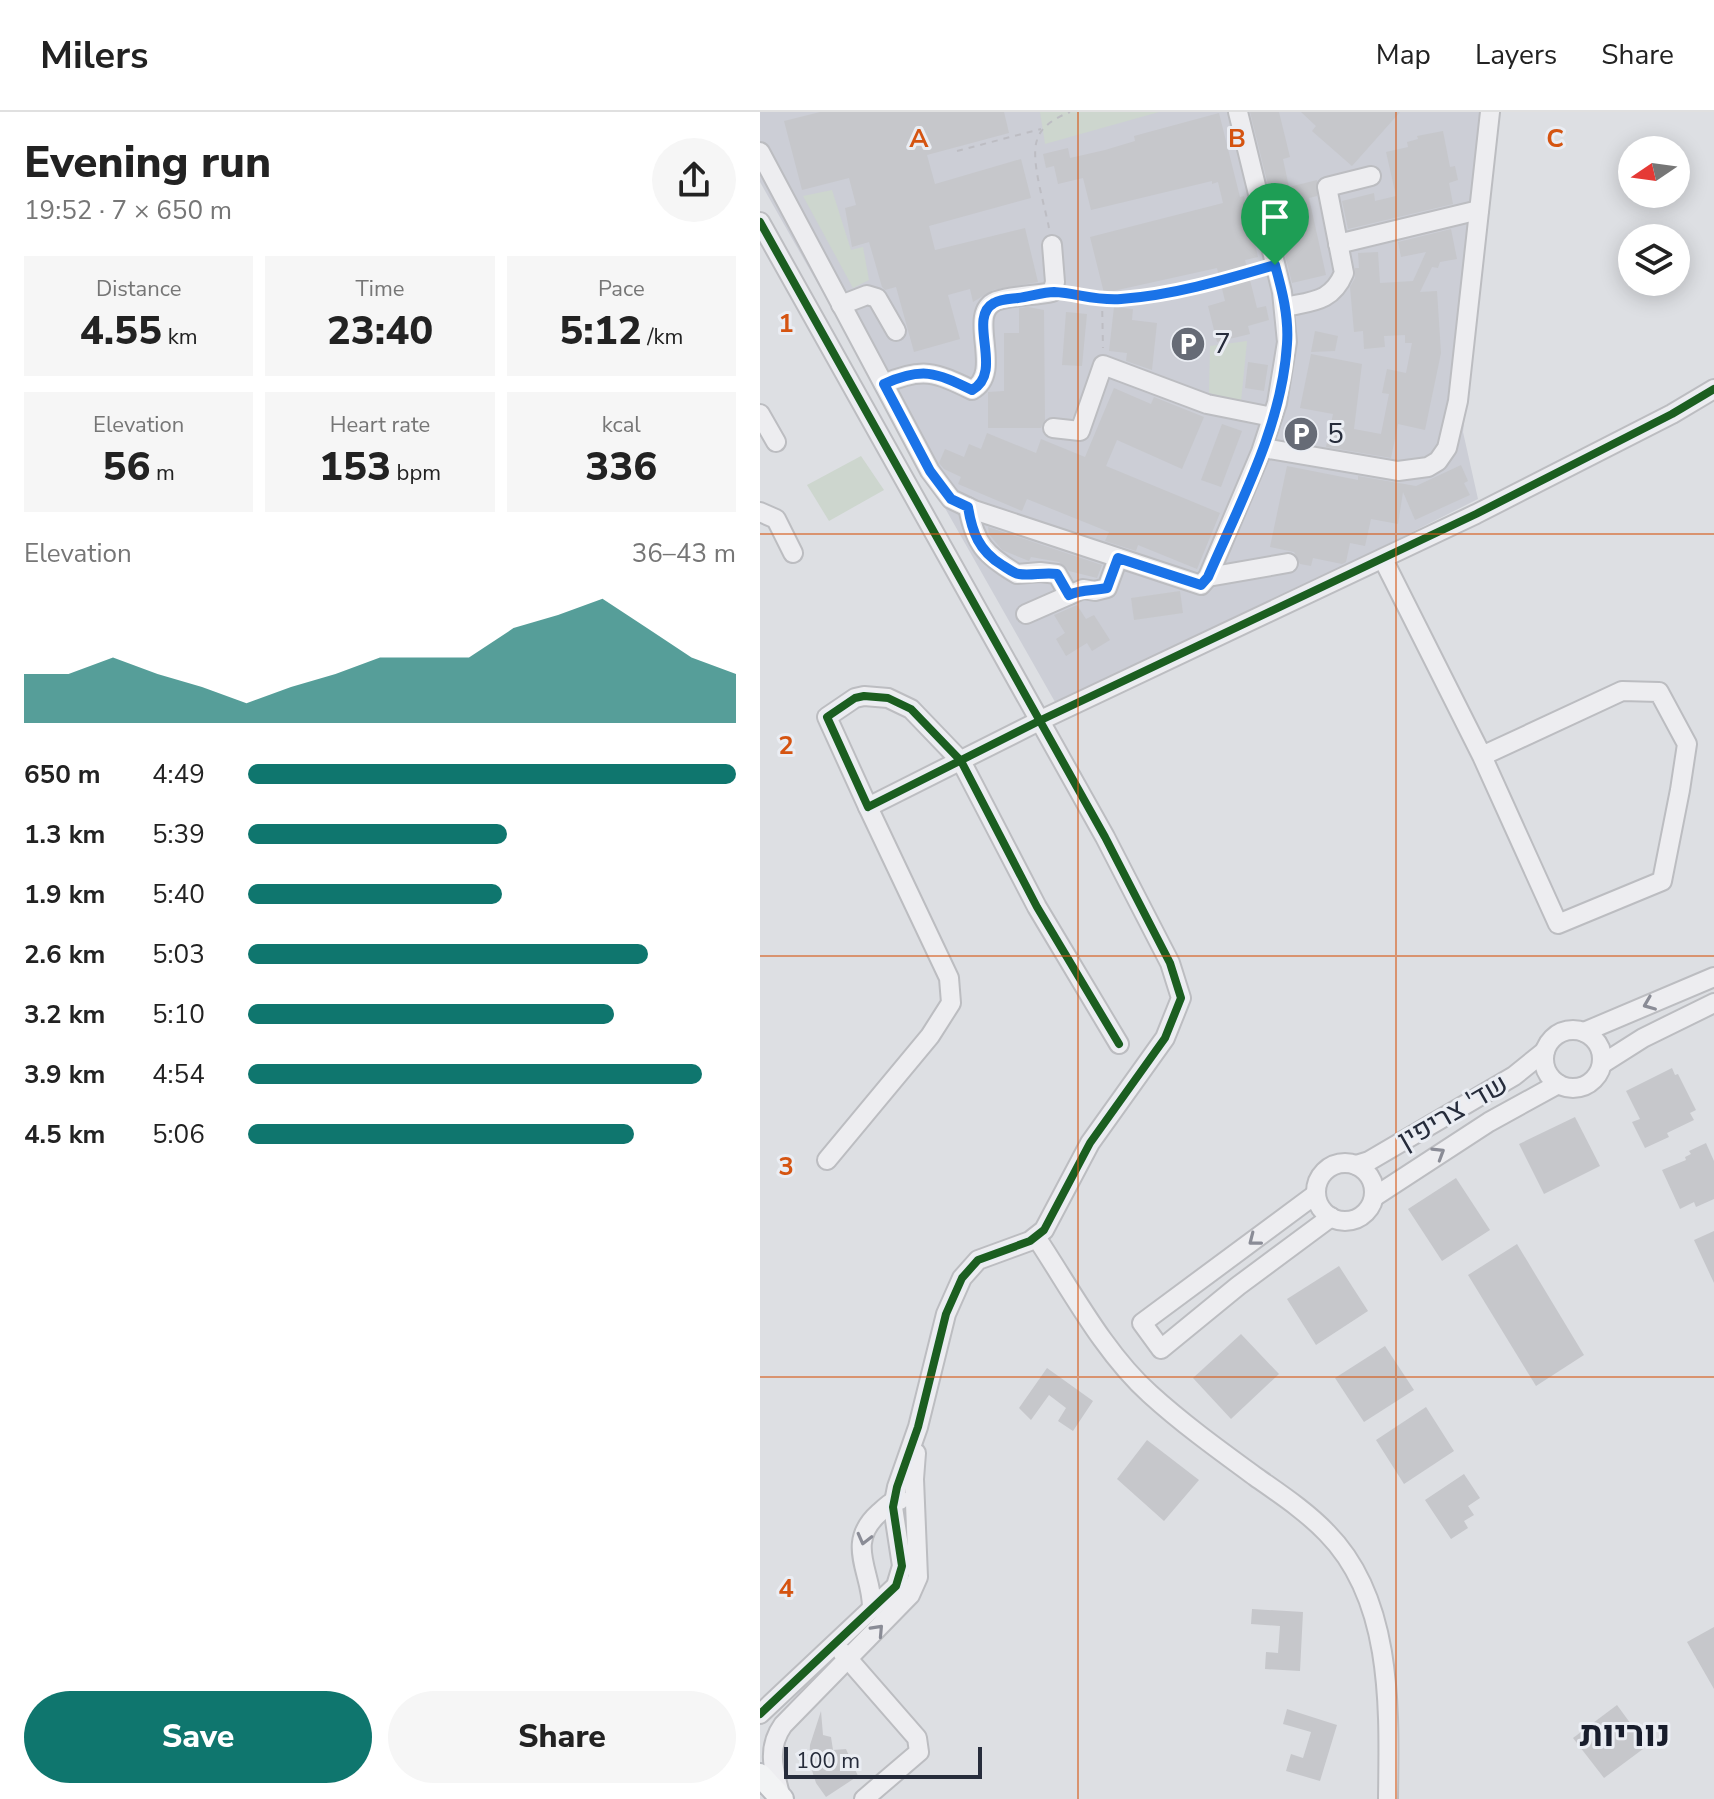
<!DOCTYPE html>
<meta charset="utf-8">
<style>
:root{--surface:#fff;--page:#f6f6f6;--text:#222;--muted:#767676;--line:#e0e0e0;--accent:#0f766e}
body{margin:0;font-family:"Nunito Sans",Heebo,sans-serif;background:var(--page);color:var(--text);height:100vh;display:flex;flex-direction:column;font-size:30px;white-space:nowrap}
*{box-sizing:border-box;margin:0}
p{font-size:26px;color:var(--muted)}
.icon{flex:none;width:44px;height:44px;fill:none;stroke:currentColor;stroke-width:2;stroke-linecap:round;stroke-linejoin:round}
.map{position:relative;flex:1;overflow:hidden}
.drawer{display:flex;flex-direction:column;background:var(--surface);width:760px}
.drawer>*{flex:none}
.needle{width:52px;rotate:257deg}
.fabs{position:absolute;left:858px;top:24px;display:grid;gap:16px}
.fabs a{display:grid;place-items:center;width:72px;height:72px;border-radius:50%;background:var(--surface);box-shadow:0 4px 20px #0003;font-size:40px}
.scale{position:absolute;left:24px;bottom:20px;width:198px;box-sizing:border-box;padding-left:8px;border:4px solid #262c3b;border-top:0;font-size:22px;line-height:28px;white-space:nowrap;color:#262c3b;-webkit-text-stroke:6px #eaedf3;paint-order:stroke}
.pin{position:absolute;display:grid;place-items:center;width:68px;height:68px;color:#fff;margin:-82px -34px;border-radius:50% 50% 50% 0;rotate:-45deg;box-shadow:0 0 8px #0007}
.pin .icon{rotate:45deg}
.round{display:grid;place-items:center;flex:none;width:84px;height:84px;border-radius:42px;background:var(--page)}
.head{display:flex;align-items:center;justify-content:space-between;height:136px;padding:0 24px}
h1{font-size:44px;font-weight:800;line-height:60px}
.stats{display:grid;grid-template-columns:repeat(3,1fr);gap:12px;height:136px;padding:8px 24px}
.stats div{display:grid;align-content:center;border-radius:0px;background:var(--page);text-align:center}
.stats b{font-size:40px;font-weight:800}
.stats small{font-size:22px;font-weight:400}
.stats p{font-size:22px}
.chart{height:224px;padding:16px 24px}
.chart p{display:flex;justify-content:space-between}
.chart svg{width:100%;height:144px;margin-top:8px;fill:var(--accent);opacity:.7}
.action{display:flex;gap:16px;margin-top:auto;padding:16px 24px}
.action a{flex:1;height:92px;border-radius:48px;background:var(--accent);color:#fff;font-size:32px;font-weight:800;line-height:92px;text-align:center}
.action a+a{background:var(--page);color:var(--text)}
ul{padding:0 24px;list-style:none;font-size:26px}
li{display:grid;grid-template-columns:128px 96px 1fr;align-items:center;height:60px}
li i{height:20px;border-radius:10px;background:var(--accent)}
header{display:flex;align-items:center;gap:48px;box-sizing:border-box;height:112px;padding:0 40px;background:var(--surface);border-bottom:2px solid var(--line)}
header strong{font-size:38px}
nav{display:flex;gap:44px;margin-inline-start:auto;font-size:28px}
main{display:flex;flex:1;min-height:0}
.map>svg:first-child{display:block}
.built{fill:#ccced6}
.green{fill:#cdd6ce}
.building{fill:#c6c7cb}
.lines{fill:none;stroke-linecap:round;stroke-linejoin:round}
.minor-casing{stroke:#bcbdc1;stroke-width:22}
.major-casing{stroke:#babcc1;stroke-width:26}
.path{stroke:#bdbdc3;stroke-width:2;stroke-dasharray:6 6;stroke-linecap:butt}
.minor{stroke:#ededf0;stroke-width:18}
.major{stroke:#f2f3f4;stroke-width:22}
.cycleway-casing{stroke:#eaedf3;stroke-width:13}
.cycleway{stroke:#1b5e20;stroke-width:8}
.oneway{stroke:#8a8c96}
.route-casing{stroke:#fff;stroke-width:16}
.route{stroke:#1a73e8;stroke-width:10}
.grid{fill:none;stroke:#d55411;stroke-width:2;stroke-opacity:0.55}
.labels{text-anchor:middle;dominant-baseline:central;stroke-width:6;stroke-linejoin:round;paint-order:stroke}
.poi-label{font-size:28px;fill:#262c3b;stroke:#eaedf3;text-anchor:start}
.street-label{font-size:28px;fill:#262c3b;stroke:#eaedf3}
.district-label{font-size:36px;font-weight:bold;fill:#181d2c;stroke:#eaedf3}
.grid-label{font-size:26px;text-anchor:middle;font-weight:bold;fill:#d55411;stroke:#eaedf3;stroke-width:6;stroke-linejoin:round;paint-order:stroke}
</style>
<header>
<strong>Milers</strong>
<nav><a>Map</a><a>Layers</a><a>Share</a></nav>
</header>
<main>
<section class="drawer">
<div class="head"><div><h1>Evening run</h1><p>19:52 · 7 × 650 m</p></div><a class="round"><svg class="icon" aria-label="share" viewBox="0 0 24 24"><path d="M12 15V3M7 8l5-5 5 5M5 13v7h14v-7"/></svg></a></div>
<div class="stats">
<div><p>Distance</p><b>4.55<small> km</small></b></div>
<div><p>Time</p><b>23:40</b></div>
<div><p>Pace</p><b>5:12<small> /km</small></b></div>
</div>
<div class="stats">
<div><p>Elevation</p><b>56<small> m</small></b></div>
<div><p>Heart rate</p><b>153<small> bpm</small></b></div>
<div><p>kcal</p><b>336</b></div>
</div>
<div class="chart"><p><span>Elevation</span>36–43 m</p>
<svg viewBox="0 0 160 44" preserveAspectRatio="none"><path d="M0 44V29L10 29L20 24L30 29L40 33L50 38L60 33L70 29L80 24L90 24L100 24L110 15L120 11L130 6L140 15L150 24L160 29V44z"/></svg>
</div>
<ul>
<li><b>650 m</b>4:49<i style="width:100%"></i></li>
<li><b>1.3 km</b>5:39<i style="width:53%"></i></li>
<li><b>1.9 km</b>5:40<i style="width:52%"></i></li>
<li><b>2.6 km</b>5:03<i style="width:82%"></i></li>
<li><b>3.2 km</b>5:10<i style="width:75%"></i></li>
<li><b>3.9 km</b>4:54<i style="width:93%"></i></li>
<li><b>4.5 km</b>5:06<i style="width:79%"></i></li>
</ul>
<div class="action"><a>Save</a><a>Share</a></div>
</section>
<div class="map">
<svg width="954" height="1687" viewBox="0 0 954 1687">
<rect width="100%" height="100%" fill="#dddfe3"/>
<polygon class="built" points="0,0 740,0 703,320 718,387 299,597 0,70"/>
<g class="green">
<polygon points="280,0 399,0 285,32"/>
<polygon points="72,78 91,138 103,135 109,168 93,176 43,84"/>
<polygon points="487,229 481,289 449,281 450,234"/>
<polygon points="101,344 124,378 69,409 47,373"/>
</g>
<g class="building">
<polygon points="60,0 244,0 249,21 167,43 175,72 261,47 271,86 169,114 175,138 265,116 278,170 233,178 213,190 210,177 188,183 200,227 154,240 136,175 125,178 122,175 109,130 92,135 85,96 96,93 89,66 42,78 24,9"/>
<polygon points="490,0 519,0 530,45 523,47 529,75 557,68 557,84 549,86 566,163 532,171"/>
<polygon points="541,0 640,0 592,54 552,19 556,14"/>
<polygon points="459,1 480,85 484,84 498,145 485,148 497,196 506,194 509,208 488,214 490,222 457,230 448,194 465,189 457,156 344,181 330,125 463,91 458,70 452,72 452,69 331,98 323,66 298,72 294,54 286,56 283,42 308,36 310,46 345,38 375,29 374,24"/>
<polygon points="683,19 690,55 695,54 698,68 689,71 693,92 588,117 582,89 614,81 615,89 636,84 626,40 648,35 647,30 658,27 657,24"/>
<polygon points="691,117 697,147 680,150 678,156 672,155 660,180 677,179 681,241 665,318 638,312 631,346 566,335 573,302 540,296 551,242 602,252 594,317 621,322 629,282 622,281 627,257 646,261 652,231 645,231 645,223 624,224 625,235 604,237 603,219 594,220 590,175 595,166 595,156 599,156 598,141 618,140 620,171 653,169 666,140 641,145 638,130"/>
<polygon points="268,195 284,198 285,308 281,316 228,316 228,280 244,279 244,221 259,221 259,196"/>
<polygon points="354,195 373,197 372,208 397,211 392,258 366,249 367,241 349,239"/>
<polygon points="306,200 327,202 322,254 302,253"/>
<polygon points="555,219 578,224 575,239 551,240"/>
<polygon points="488,250 508,253 504,279 485,276"/>
<polygon points="354,276 391,292 394,285 444,305 422,357 357,328 346,354 460,401 437,457 378,433 376,439 345,429 349,420 267,387 262,399 198,372 201,365 184,357 179,351 185,337 204,345 209,332 221,337 227,321 276,341 281,327 325,345"/>
<polygon points="462,312 482,319 461,375 441,368"/>
<polygon points="701,353 708,369 704,371 710,383 655,408 643,380 638,412 611,407 605,434 590,431 586,450 582,452 553,446 551,454 540,452 534,440 510,435 527,354 598,368 598,364 656,374"/>
<polygon points="228,415 342,453 337,466 309,459 299,450 271,445 269,449 242,438 229,422"/>
<polygon points="420,479 423,501 374,508 371,486"/>
<polygon points="317,493 326,507 334,503 350,528 332,539 327,531 306,544 296,527 305,521 294,503"/>
<polygon points="912,956 915,963 918,962 936,998 930,1001 934,1008 907,1021 909,1025 885,1036 872,1010 880,1007 866,979"/>
<polygon points="815,1005 840,1054 784,1082 759,1032"/>
<polygon points="946,1031 954,1049 954,1087 936,1095 934,1090 920,1097 902,1058 926,1048 925,1045 931,1042 929,1039"/>
<polygon points="696,1066 730,1118 682,1149 648,1097"/>
<polygon points="954,1119 954,1171 934,1128"/>
<polygon points="757,1132 824,1243 776,1274 708,1163"/>
<polygon points="579,1154 608,1199 556,1233 527,1187"/>
<polygon points="481,1222 519,1262 471,1307 433,1266"/>
<polygon points="625,1234 654,1278 604,1310 575,1266"/>
<polygon points="287,1256 333,1289 313,1319 298,1309 306,1296 289,1283 271,1308 259,1296"/>
<polygon points="666,1295 694,1339 644,1372 616,1328"/>
<polygon points="387,1328 439,1368 404,1409 357,1367"/>
<polygon points="704,1362 720,1386 708,1394 714,1403 704,1409 708,1416 691,1427 665,1388"/>
<polygon points="492,1497 543,1500 540,1559 505,1557 506,1540 518,1541 520,1514 491,1512"/>
<polygon points="954,1515 954,1577 927,1530"/>
<polygon points="857,1593 887,1634 844,1666 813,1626"/>
<polygon points="527,1597 577,1613 560,1669 526,1659 531,1642 543,1646 551,1620 523,1612"/>
<polygon points="61,1599 63,1623 71,1625 73,1638 86,1637 98,1664 66,1685 56,1671 49,1649 50,1633"/>
</g>
<g class="lines">
<g class="minor-casing">
<g id="minor">
<polyline points="0,40 170,359 191,387 214,398 441,473 448,465 501,340 517,291 527,230 522,180 478,0"/>
<polyline points="0,110 345,725 410,851 421,886 405,926 330,1031 284,1118 270,1129 218,1148 202,1166 186,1202 158,1315 137,1375 133,1395 142,1454 136,1474 0,1602"/>
<polyline points="578,132 719,98"/>
<polyline points="81,193 107,183 117,186 136,219"/>
<path d="M 525,195 C 552,189 572,190 584,161 L 567,75 L 611,64"/>
<path d="M 124,272 C 162,255 175,260 212,278 C 245,260 205,202 236,189 C 253,183 275,184 292,180 L 295,170 L 292,133"/>
<polyline points="0,302 16,330"/>
<polyline points="293,316 320,319 343,253 447,292 512,305"/>
<polyline points="503,336 638,359 668,355 678,349 687,336 698,289 730,0"/>
<path d="M 208,395 C 215,432 225,443 257,462 L 280,460 L 297,462 L 309,483"/>
<polyline points="0,400 16,407 33,441"/>
<polyline points="623,447 722,644 798,812 902,769 920,678 927,632 899,580 862,579 722,644"/>
<polyline points="448,465 528,451"/>
<polyline points="266,502 323,477 335,479 347,476 358,446"/>
<circle cx="813" cy="947" r="29"/>
<polyline points="824,920 954,865"/>
<polyline points="359,932 277,795 201,649 151,597 128,586 104,584 95,586 67,605 108,695 281,608 716,402 912,302 954,277"/>
<polyline points="842,952 883,926 954,891"/>
<polyline points="67,1048 170,924 191,891 189,866 108,695"/>
<circle cx="585" cy="1080" r="29"/>
<polyline points="596,1053 609,1049 754,964 785,939"/>
<polyline points="556,1082 382,1211 401,1237 478,1174 571,1105"/>
<polyline points="614,1085 729,1010 798,972"/>
<path d="M 276,1125 C 310,1176 344,1241 390,1282 C 423,1312 459,1338 496,1365 C 520,1382 546,1399 567,1421 C 634,1489 629,1599 628,1687"/>
<path d="M 112,1497 C 113,1461 84,1432 119,1401 C 126,1395 131,1389 140,1388"/>
<polyline points="82,1540 157,1626 159,1640 104,1687"/>
<path d="M 21,1686 C 14,1659 6,1637 23,1613 L 150,1483 L 158,1465 L 154,1367 L 156,1341"/>
</g>
</g>
<g class="major-casing">
<polyline id="major" points="0,1663 22,1687"/>
</g>
<g class="path">
<polyline points="197,39 281,17"/>
<path d="M 289,116 C 285,94 270,48 277,28 C 281,14 297,5 310,0"/>
<path d="M 309,183 C 373,195 438,176 499,158"/>
<polyline points="342,187 343,236"/>
</g>
<use href="#minor" class="minor"/>
<use href="#major" class="major"/>
<g class="cycleway-casing">
<g id="cycleway">
<polyline points="0,110 345,725 410,851 421,886 405,926 330,1031 284,1118 270,1129 218,1148 202,1166 186,1202 158,1315 137,1375 133,1395 142,1454 136,1474 0,1602"/>
<polyline points="359,932 277,795 201,649 151,597 128,586 104,584 95,586 67,605 108,695 281,608 716,402 912,302 954,277"/>
</g>
</g>
<use href="#cycleway" class="cycleway"/>
</g>
<defs><path id="oneway-chevron" d="M-2-3.5L2.5 0L-2 3.5" fill="none" stroke-width="1.6" stroke-linecap="round" stroke-linejoin="round" transform="scale(2)"/></defs>
<g class="oneway">
<use href="#oneway-chevron" transform="translate(889 892) rotate(158)"/>
<use href="#oneway-chevron" transform="translate(679 1041) rotate(-32)"/>
<use href="#oneway-chevron" transform="translate(494 1128) rotate(142)"/>
<use href="#oneway-chevron" transform="translate(104 1427) rotate(104)"/>
<use href="#oneway-chevron" transform="translate(118 1518) rotate(-47)"/>
</g>
<g class="lines">
<g class="route-casing">
<path id="route" d="M 515,153 C 522,178 529,205 527,232 C 522,314 480,391 448,465 L 441,473 L 358,446 L 347,476 C 333,479 322,477 309,483 L 297,462 C 284,460 271,464 259,462 C 253,461 247,456 242,453 C 219,439 212,420 208,395 L 191,387 L 170,359 L 124,272 C 162,255 175,260 212,278 C 245,260 206,206 234,191 C 241,187 250,187 258,186 C 269,185 283,180 294,180 C 317,181 335,189 361,187 C 414,183 464,168 515,153 Z"/>
</g>
<use href="#route" class="route"/>
</g>
<path class="grid" d="M 318,0 L 318,1687M 636,0 L 636,1687M 0,422 L 954,422M 0,844 L 954,844M 0,1265 L 954,1265"/>
<defs>
<g id="parking-disc" transform="scale(1.8)"><circle r="9.5" fill="#666b76" stroke="#eaedf3"/><path d="M-3.5-5.5H1a3.5 3.5 0 0 1 0 7H-1V5.5H-3.5ZM-1-3.4V-.6H.8a1.4 1.4 0 0 0 0-2.8Z" fill="#fff"/></g>
</defs>
<g fill-rule="evenodd">
<use href="#parking-disc" x="428" y="232"/>
<use href="#parking-disc" x="541" y="322"/>
</g>
<g class="labels">
<g class="poi-label">
<text x="454" y="232">7</text>
<text x="567" y="322">5</text>
</g>
<g class="street-label">
<text transform="translate(693 1000) rotate(-30)">שד' צריפין</text>
</g>
<g class="district-label">
<text x="865" y="1622">נוריות</text>
</g>
</g>
<g class="grid-label">
<text x="159" y="35">A</text>
<text x="477" y="35">B</text>
<text x="795" y="35">C</text>
<text x="26" y="220">1</text>
<text x="26" y="642">2</text>
<text x="26" y="1063">3</text>
<text x="26" y="1485">4</text>
</g>
</svg>
<div class="fabs">
<a><svg class="needle" viewBox="-14 -14 28 28"><path d="M0-13l5 13h-10z" fill="#e53935"/><path d="M0 13l5-13h-10z" fill="#767676"/></svg></a>
<a><svg class="icon" aria-label="layers" viewBox="0 0 24 24"><path d="M12 4l9 5-9 5-9-5zM3 14l9 5 9-5"/></svg></a>
</div>
<div class="scale">100 m</div>
<div class="pin" style="left:515px;top:153px;background:#1e9e55"><svg class="icon" aria-label="arrive" viewBox="0 0 24 24"><path d="M6 21V4h12l-3 4 3 4H6"/></svg></div>
</div>
</main>
